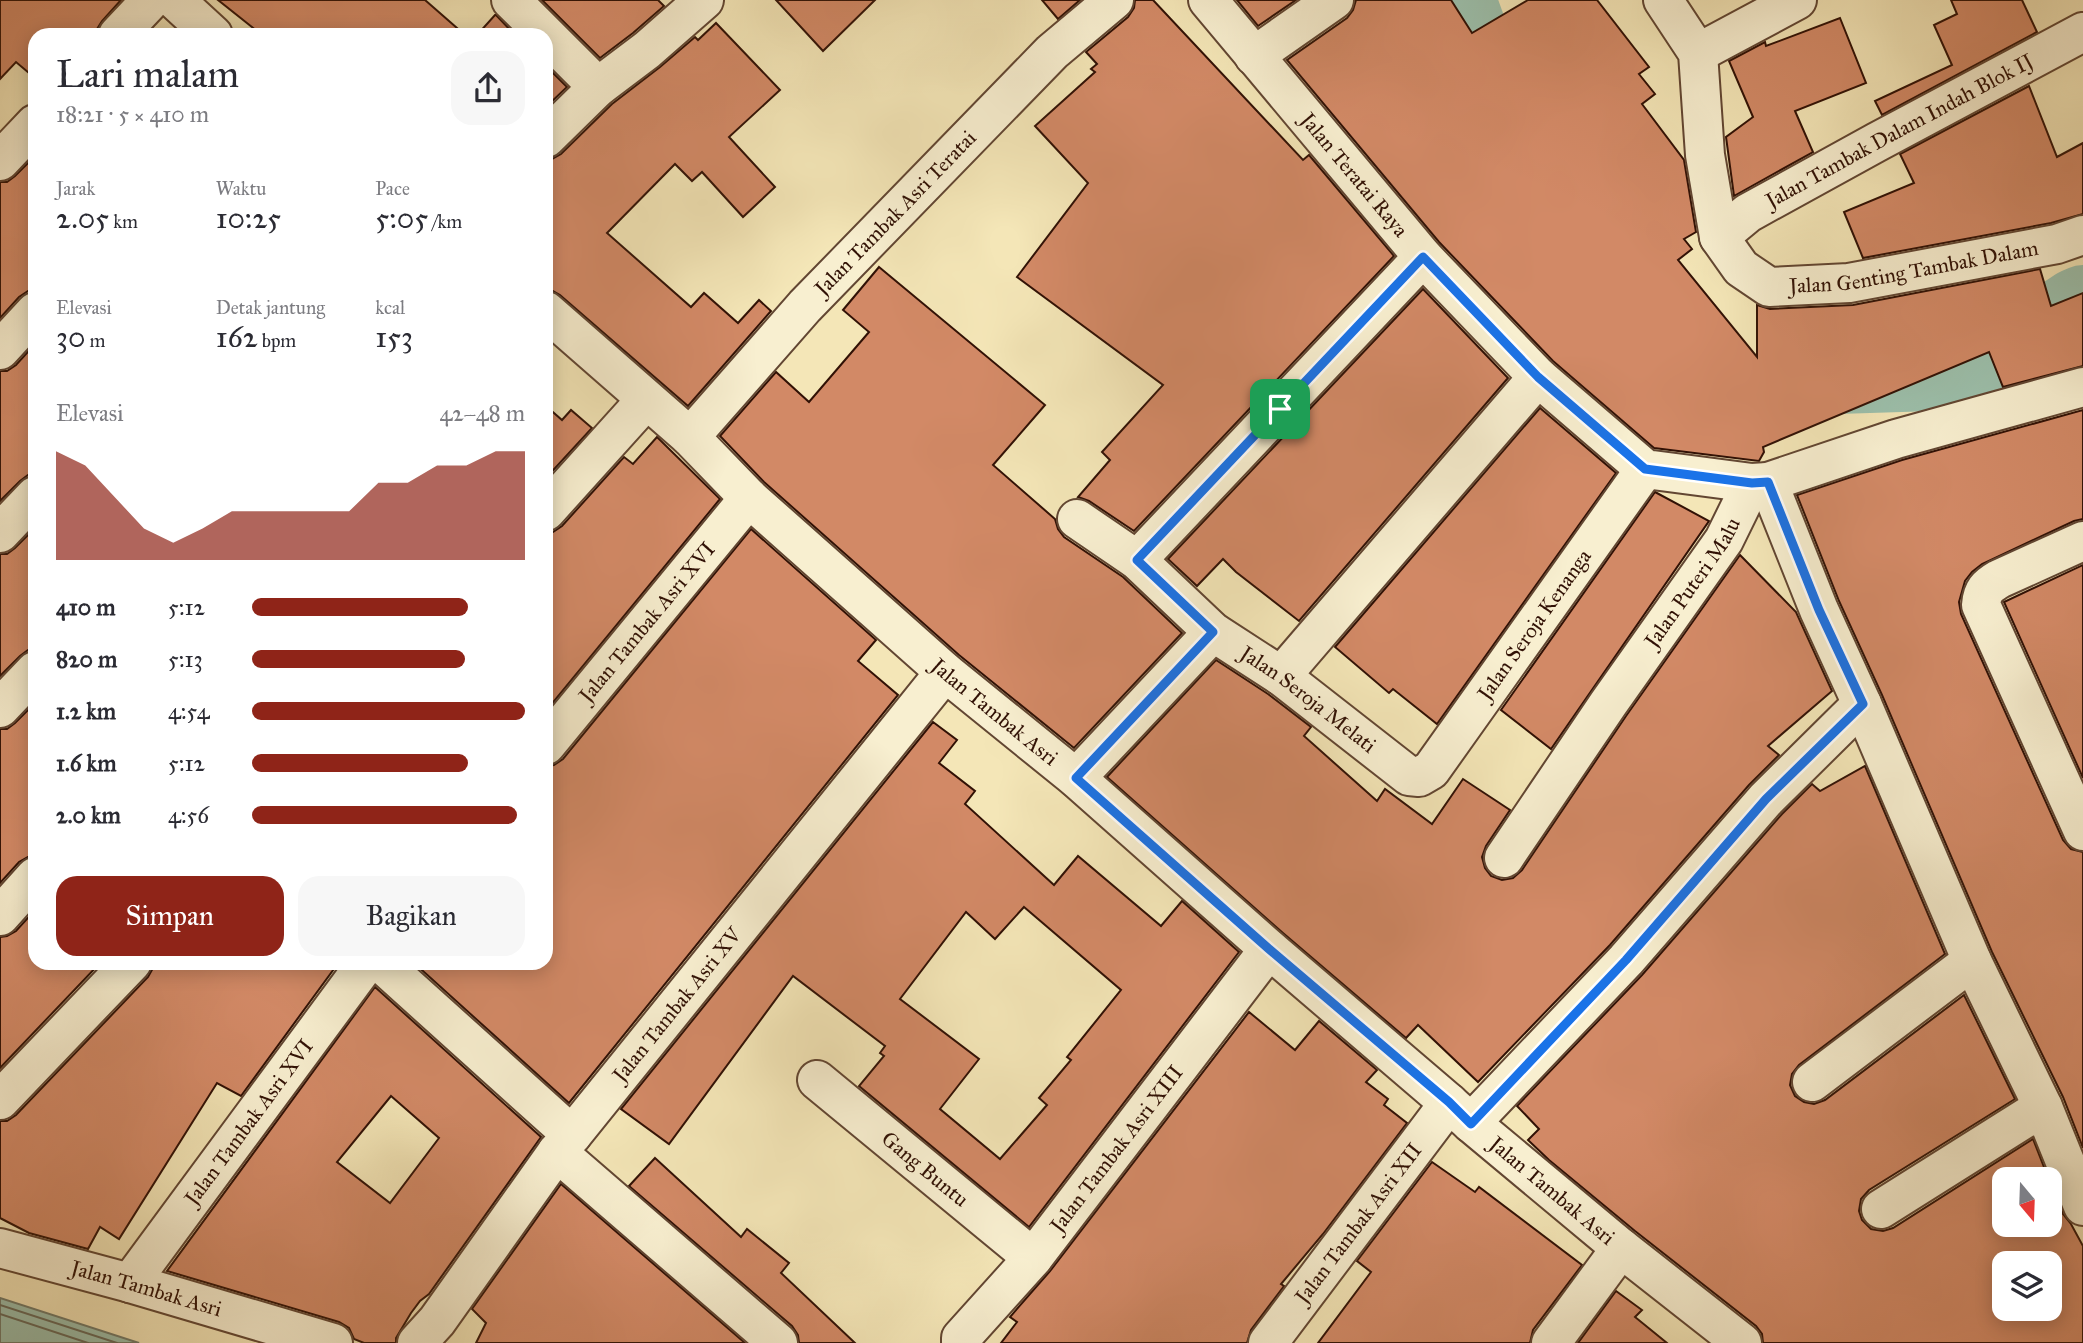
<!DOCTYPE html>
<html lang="id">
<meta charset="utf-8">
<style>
:root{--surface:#fff;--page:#f7f7f7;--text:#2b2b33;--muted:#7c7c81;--accent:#8f2418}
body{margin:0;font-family:"IM FELL Great Primer",serif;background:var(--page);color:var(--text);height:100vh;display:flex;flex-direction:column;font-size:26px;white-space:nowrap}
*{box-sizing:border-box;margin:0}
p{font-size:23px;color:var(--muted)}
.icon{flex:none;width:38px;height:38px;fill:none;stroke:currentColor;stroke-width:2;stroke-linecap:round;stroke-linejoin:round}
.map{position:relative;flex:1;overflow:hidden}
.details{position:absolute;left:28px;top:28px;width:525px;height:942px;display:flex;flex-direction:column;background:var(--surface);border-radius:21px;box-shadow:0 4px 18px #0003}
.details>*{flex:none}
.needle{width:46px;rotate:161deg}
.tools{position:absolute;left:1992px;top:1167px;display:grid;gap:14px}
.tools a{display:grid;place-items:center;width:70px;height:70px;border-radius:14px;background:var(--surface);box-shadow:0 4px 18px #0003;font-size:35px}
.pin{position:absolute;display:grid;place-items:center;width:60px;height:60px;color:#fff;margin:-30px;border-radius:14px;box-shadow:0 4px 10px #0006}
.round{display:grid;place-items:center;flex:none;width:74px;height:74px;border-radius:21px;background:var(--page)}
.headline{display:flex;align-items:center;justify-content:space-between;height:119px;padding:0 28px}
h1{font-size:38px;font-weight:600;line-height:52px}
.stats{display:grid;grid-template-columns:repeat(3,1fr);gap:10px;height:119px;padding:7px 28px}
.stats div{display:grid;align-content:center}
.stats b{font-size:30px;font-weight:600}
.stats small{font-size:19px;font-weight:400}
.stats p{font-size:19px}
.chart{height:196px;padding:14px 28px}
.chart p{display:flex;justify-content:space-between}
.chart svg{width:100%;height:126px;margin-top:7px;fill:var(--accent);opacity:.7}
.primary-button{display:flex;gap:14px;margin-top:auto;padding:14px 28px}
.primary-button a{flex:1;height:80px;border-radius:21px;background:var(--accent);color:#fff;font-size:28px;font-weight:600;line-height:80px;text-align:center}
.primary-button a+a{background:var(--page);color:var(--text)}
ul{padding:0 28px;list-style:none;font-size:23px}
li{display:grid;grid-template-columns:112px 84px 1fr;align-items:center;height:52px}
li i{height:18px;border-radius:9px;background:var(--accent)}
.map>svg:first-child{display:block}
.water{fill:#9cc0ac;stroke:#717a69;stroke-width:2}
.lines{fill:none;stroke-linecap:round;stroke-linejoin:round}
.shore{stroke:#666858;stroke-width:2}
.river{stroke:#9cc0ac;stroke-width:72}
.building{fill:#d28966;stroke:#311105;stroke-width:2;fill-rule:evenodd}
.street-casing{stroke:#624632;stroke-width:42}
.street{stroke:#f8efd0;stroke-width:38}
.route-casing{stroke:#fff;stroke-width:14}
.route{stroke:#1a73e8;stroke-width:9}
.labels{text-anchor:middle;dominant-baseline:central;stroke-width:5;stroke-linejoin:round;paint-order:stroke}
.street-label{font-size:21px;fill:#311105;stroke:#f8efd0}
</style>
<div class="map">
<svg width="2083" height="1343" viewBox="0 0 2083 1343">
<rect width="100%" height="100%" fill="#f4e6b7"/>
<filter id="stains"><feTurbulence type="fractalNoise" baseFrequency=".00286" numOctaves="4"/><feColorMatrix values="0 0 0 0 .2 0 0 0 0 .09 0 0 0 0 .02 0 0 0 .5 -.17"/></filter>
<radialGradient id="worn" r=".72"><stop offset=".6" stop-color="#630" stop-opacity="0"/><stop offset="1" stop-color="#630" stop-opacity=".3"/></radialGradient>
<polygon class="water" points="0,1298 139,1343 0,1343"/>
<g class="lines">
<g class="shore">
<polyline points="0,1305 117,1343"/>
<polyline points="0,1314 88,1343"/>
</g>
<g class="river">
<polyline points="1460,0 1478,50 1493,113 1501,125"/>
<polyline points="1837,378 1933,375 1995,358 2076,304 2083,301"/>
</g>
</g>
<g class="building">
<polygon points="0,0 121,0 102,21 97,29 97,35 35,35 35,78 16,62 0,79"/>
<polygon points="218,0 425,0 465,35 262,35"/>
<polygon points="542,0 658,0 664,6 633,33 600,58"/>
<polygon points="776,0 875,0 823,51"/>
<polygon points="1042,0 1080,0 1058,19"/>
<polygon points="1135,0 1153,0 1303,160 1309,155 1394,256 1134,531 1089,501 1078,497 1110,460 1102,452 1163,385 1017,277 1088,183 1035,126 1095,72 1091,69 1097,64 1086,52 1128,17 1134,8"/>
<polygon points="1237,0 1296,0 1258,26"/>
<polygon points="1356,0 1451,0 1472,33 1528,0 1597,0 1649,67 1639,74 1655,94 1642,104 1684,160 1696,232 1684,239 1692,249 1678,260 1757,357 1757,305 1770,309 1853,305 2040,269 2051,306 2083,293 2083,366 2003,387 1989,352 1763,447 1764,452 1759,461 1654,448 1553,361 1439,242 1287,60 1347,18 1353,10"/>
<polygon points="1951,0 2022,0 2037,32 1882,115 1875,101 1952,65 1934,25 1957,14"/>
<polygon points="495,15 496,15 515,35 477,35"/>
<polygon points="1840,18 1866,83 1795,111 1813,152 1734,196 1726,137 1753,117 1729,61 1765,42 1766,46"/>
<polygon points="716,23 780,90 729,137 775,187 743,217 702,172 692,181 675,164 607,233 691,307 704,293 738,323 759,300 771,311 688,406 560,295 551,290 546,290 546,159 552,159 561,154 612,104 660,67 695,37 698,40"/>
<polygon points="546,66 567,87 546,107"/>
<polygon points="2029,86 2057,157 2083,143 2083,214 2051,223 1863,258 1844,212 1914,183 1900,154"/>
<polygon points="29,162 35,168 35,291 28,291 19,297 0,318 0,182 7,182 15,176"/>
<polygon points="879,267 1045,405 993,465 1055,519 1058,529 1064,537 1123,577 1182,633 1074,748 959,655 764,482 720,436 776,372 809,402 869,332 843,310"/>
<polygon points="1423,289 1508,378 1299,621 1236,572 1223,559 1197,586 1168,559"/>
<polygon points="35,344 35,475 28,475 20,481 0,501 0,371 7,371 16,365"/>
<polygon points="546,406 562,420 571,410 592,428 546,478"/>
<polygon points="1540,408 1616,473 1437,724 1393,689 1389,693 1335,647"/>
<polygon points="2083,410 2083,519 2074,521 1982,564 1972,572 1965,581 1959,602 1961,614 2063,840 2071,849 2083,852 2083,1148 2063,1097 1992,952 1882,695 1839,601 1797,495 1902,460"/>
<polygon points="657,437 720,499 546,711 546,532 553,532 562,526 624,457 633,464"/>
<polygon points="1655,492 1709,521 1551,749 1501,710"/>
<polygon points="35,528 35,650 28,650 20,656 0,676 0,554 7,554 15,548"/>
<polygon points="751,529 876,640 858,661 898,695 569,1103 413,962 546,962 546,766 554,765 563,759"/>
<polygon points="1740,555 1796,612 1832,691 1768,746 1779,755 1749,785 1610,945 1478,1082 1418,1025 1406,1038 1283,933 1107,777 1216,660 1268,694 1311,727 1304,736 1377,801 1385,789 1432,824 1463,779 1510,810 1486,846 1482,857 1485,868 1491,876 1502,880 1513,878 1522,870 1626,716"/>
<polygon points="2083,565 2083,778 2004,602"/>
<polygon points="35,703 35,856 28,857 19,862 0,883 0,729 7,729 15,723"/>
<path d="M 933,722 L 957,740 L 939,763 L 975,791 L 965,804 L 1054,885 L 1078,856 L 1161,926 L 1182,901 L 1239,952 L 1029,1227 L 859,1086 L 884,1056 L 880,1053 L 885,1046 L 793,976 L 669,1144 L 621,1109 ZM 1024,907 L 1121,990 L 1067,1057 L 1071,1060 L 1039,1098 L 1047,1105 L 1000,1159 L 940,1109 L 979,1059 L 900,999 L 966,912 L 995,939 Z"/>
<path d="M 1865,766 L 1945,954 L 1799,1065 L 1792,1074 L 1790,1085 L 1795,1096 L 1804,1102 L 1814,1104 L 1825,1100 L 1964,995 L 2015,1099 L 1869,1190 L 1861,1199 L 1859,1211 L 1862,1220 L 1871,1229 L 1883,1231 L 1893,1228 L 2033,1139 L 2049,1180 L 2004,1180 L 2004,1225 L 2049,1225 L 2049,1181 L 2063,1214 L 2071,1224 L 2083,1246 L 2083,1343 L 1763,1343 L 1762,1334 L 1756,1326 L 1635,1231 L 1549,1160 L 1528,1140 L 1539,1129 L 1517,1106 L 1642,975 L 1782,814 L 1812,784 L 1820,791 ZM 2004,1264 L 2049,1264 L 2049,1309 L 2004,1309 Z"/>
<polygon points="35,910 35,962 101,962 0,1068 0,937 7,936 16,931"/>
<polygon points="153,962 339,962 241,1096 217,1083 119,1239 100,1227 88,1249 29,1233 0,1218 0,1121 7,1121 16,1115 148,977 153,968"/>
<path d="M 375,987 L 541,1137 L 429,1294 L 420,1301 L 411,1313 L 396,1338 L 396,1343 L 364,1343 L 354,1339 L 349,1328 L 339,1322 L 167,1271 ZM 391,1096 L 439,1138 L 390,1203 L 337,1162 Z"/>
<polygon points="1249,1012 1295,1050 1319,1021 1377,1070 1366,1082 1388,1099 1384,1105 1407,1123 1323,1234 1281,1284 1284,1286 1251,1330 1247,1343 1001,1343 1017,1322 1010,1317 1050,1271"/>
<polygon points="655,1158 741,1237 747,1229 789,1263 781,1273 855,1343 799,1343 798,1335 792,1326 629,1186"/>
<polygon points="1432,1162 1475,1192 1479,1187 1582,1265 1533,1330 1530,1343 1318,1343 1371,1272 1357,1261"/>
<polygon points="561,1184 745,1343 476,1343 486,1323 472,1309"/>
<polygon points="1616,1291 1642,1310 1635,1317 1667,1343 1578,1343"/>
</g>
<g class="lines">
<g class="street-casing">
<g id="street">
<polyline points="175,0 213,35"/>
<polyline points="511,0 598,87"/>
<path id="s1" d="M 1208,0 L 1423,257 L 1538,377 L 1645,469 L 1752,483"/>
<path id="s2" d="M 1663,0 L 1698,53 L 1705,155 L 1719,237 L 1741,268 L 1769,287 L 1849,283 L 2057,244 L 2083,235"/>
<polyline points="118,35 151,0"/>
<polyline points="1698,53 1797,0"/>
<polyline points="1254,56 1334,0"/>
<polyline points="546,138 598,87 647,50 704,0"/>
<polyline points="0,161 35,124"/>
<path id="s3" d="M 1719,237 L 1748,213 L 1877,142 L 2083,32"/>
<path id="s4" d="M 546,311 L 690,437 L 749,498 L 945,672 L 1076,778 L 1269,949 L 1449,1103 L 1471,1123 L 1621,1248 L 1742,1343"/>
<polyline points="0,350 35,312"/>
<path id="s5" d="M 690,437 L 805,306 L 1052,52 L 1114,0"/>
<polyline points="1768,482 1819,610 1862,704 1972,961 2043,1107 2083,1206"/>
<polyline points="546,511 646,400"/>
<path id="s6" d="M 1077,519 L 1137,560 L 1213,632 L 1281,676 L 1409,776 L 1419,777 L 1431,770 L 1645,469"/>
<polyline points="0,533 35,496"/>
<path d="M 2083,541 L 1999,579 C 1987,586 1982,591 1981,605 L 2083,831"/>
<polyline points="1137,560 1423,257"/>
<polyline points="1281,676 1538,377"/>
<polyline points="0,708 35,671"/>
<path id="s7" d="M 546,745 L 749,498"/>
<polyline points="1076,778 1213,632"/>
<path id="s8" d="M 1504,858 L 1608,704 L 1724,540 L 1752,483 L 1768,482 L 1896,439 L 2083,387"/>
<polyline points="0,916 35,877"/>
<polyline points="380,962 572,1135"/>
<path id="s9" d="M 817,1080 L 1033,1258"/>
<polyline points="1812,1082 1972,961"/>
<polyline points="0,1100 132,962"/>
<polyline points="1471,1123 1626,960 1766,799 1862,704"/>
<polyline points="557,1152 778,1343"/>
<polyline points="1881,1209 2043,1107"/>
<path id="s10" d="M 0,1248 L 130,1283 L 333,1343"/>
<path id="s11" d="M 130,1283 L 367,962"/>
<path id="s12" d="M 417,1343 L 437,1321 L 557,1152 L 572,1135 L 945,672"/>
<path id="s13" d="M 961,1343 L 961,1338 L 1033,1258 L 1269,949"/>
<path id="s14" d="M 1268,1343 L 1449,1103"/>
<polyline points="1551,1343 1621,1248"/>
</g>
</g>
<use href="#street" class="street"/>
</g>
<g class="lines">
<g class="route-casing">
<polygon id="route" points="1423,257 1538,377 1645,469 1752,483 1768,482 1819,610 1863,704 1766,799 1626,960 1471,1124 1449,1102 1269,949 1076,778 1213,632 1137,560"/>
</g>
<use href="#route" class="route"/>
</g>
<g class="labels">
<g class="street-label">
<text stroke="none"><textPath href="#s3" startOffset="210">Jalan Tambak Dalam Indah Blok IJ</textPath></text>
<text stroke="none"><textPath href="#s1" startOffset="228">Jalan Teratai Raya</textPath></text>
<text stroke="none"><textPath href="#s5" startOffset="304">Jalan Tambak Asri Teratai</textPath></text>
<text stroke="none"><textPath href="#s2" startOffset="467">Jalan Genting Tambak Dalam</textPath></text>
<text stroke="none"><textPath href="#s8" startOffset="334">Jalan Puteri Malu</textPath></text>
<text stroke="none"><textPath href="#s7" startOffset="159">Jalan Tambak Asri XVI</textPath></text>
<text stroke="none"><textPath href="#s6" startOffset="623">Jalan Seroja Kenanga</textPath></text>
<text stroke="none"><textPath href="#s6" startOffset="294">Jalan Seroja Melati</textPath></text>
<text stroke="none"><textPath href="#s4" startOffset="602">Jalan Tambak Asri</textPath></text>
<text stroke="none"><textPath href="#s12" startOffset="427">Jalan Tambak Asri XV</textPath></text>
<text stroke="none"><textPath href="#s11" startOffset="200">Jalan Tambak Asri XVI</textPath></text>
<text stroke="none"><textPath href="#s13" startOffset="250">Jalan Tambak Asri XIII</textPath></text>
<text stroke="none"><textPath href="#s9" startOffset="140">Gang Buntu</textPath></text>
<text stroke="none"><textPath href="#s4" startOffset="1337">Jalan Tambak Asri</textPath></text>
<text stroke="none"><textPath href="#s14" startOffset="150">Jalan Tambak Asri XII</textPath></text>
<text stroke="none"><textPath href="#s10" startOffset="152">Jalan Tambak Asri</textPath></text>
</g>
</g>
<rect width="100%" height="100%" filter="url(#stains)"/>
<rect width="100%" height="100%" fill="url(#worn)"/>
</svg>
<div class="tools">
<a><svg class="needle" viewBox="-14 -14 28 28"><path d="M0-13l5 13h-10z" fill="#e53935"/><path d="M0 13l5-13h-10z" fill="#7c7c81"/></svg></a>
<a><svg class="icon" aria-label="layers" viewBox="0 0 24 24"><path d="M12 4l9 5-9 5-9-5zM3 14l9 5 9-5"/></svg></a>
</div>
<div class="pin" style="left:1280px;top:409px;background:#1e9e55"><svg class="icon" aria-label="arrive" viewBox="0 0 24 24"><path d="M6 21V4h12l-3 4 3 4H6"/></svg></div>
<section class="details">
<div class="headline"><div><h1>Lari malam</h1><p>18:21 · 5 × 410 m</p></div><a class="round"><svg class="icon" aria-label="share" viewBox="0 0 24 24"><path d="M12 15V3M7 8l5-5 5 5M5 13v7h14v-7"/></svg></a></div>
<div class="stats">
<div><p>Jarak</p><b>2.05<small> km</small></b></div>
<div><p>Waktu</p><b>10:25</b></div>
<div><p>Pace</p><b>5:05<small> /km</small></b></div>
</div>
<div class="stats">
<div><p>Elevasi</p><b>30<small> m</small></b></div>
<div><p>Detak jantung</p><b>162<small> bpm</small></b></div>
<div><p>kcal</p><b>153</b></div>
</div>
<div class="chart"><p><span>Elevasi</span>42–48 m</p>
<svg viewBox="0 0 160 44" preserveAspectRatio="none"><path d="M0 44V6L10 11L20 22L30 33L40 38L50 33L60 27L70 27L80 27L90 27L100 27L110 17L120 17L130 11L140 11L150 6L160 6V44z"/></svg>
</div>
<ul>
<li><b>410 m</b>5:12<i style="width:79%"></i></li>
<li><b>820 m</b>5:13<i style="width:78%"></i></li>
<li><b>1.2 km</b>4:54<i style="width:100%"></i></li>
<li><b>1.6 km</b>5:12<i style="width:79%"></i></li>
<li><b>2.0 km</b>4:56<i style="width:97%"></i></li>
</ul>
<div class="primary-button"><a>Simpan</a><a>Bagikan</a></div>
</section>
</div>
